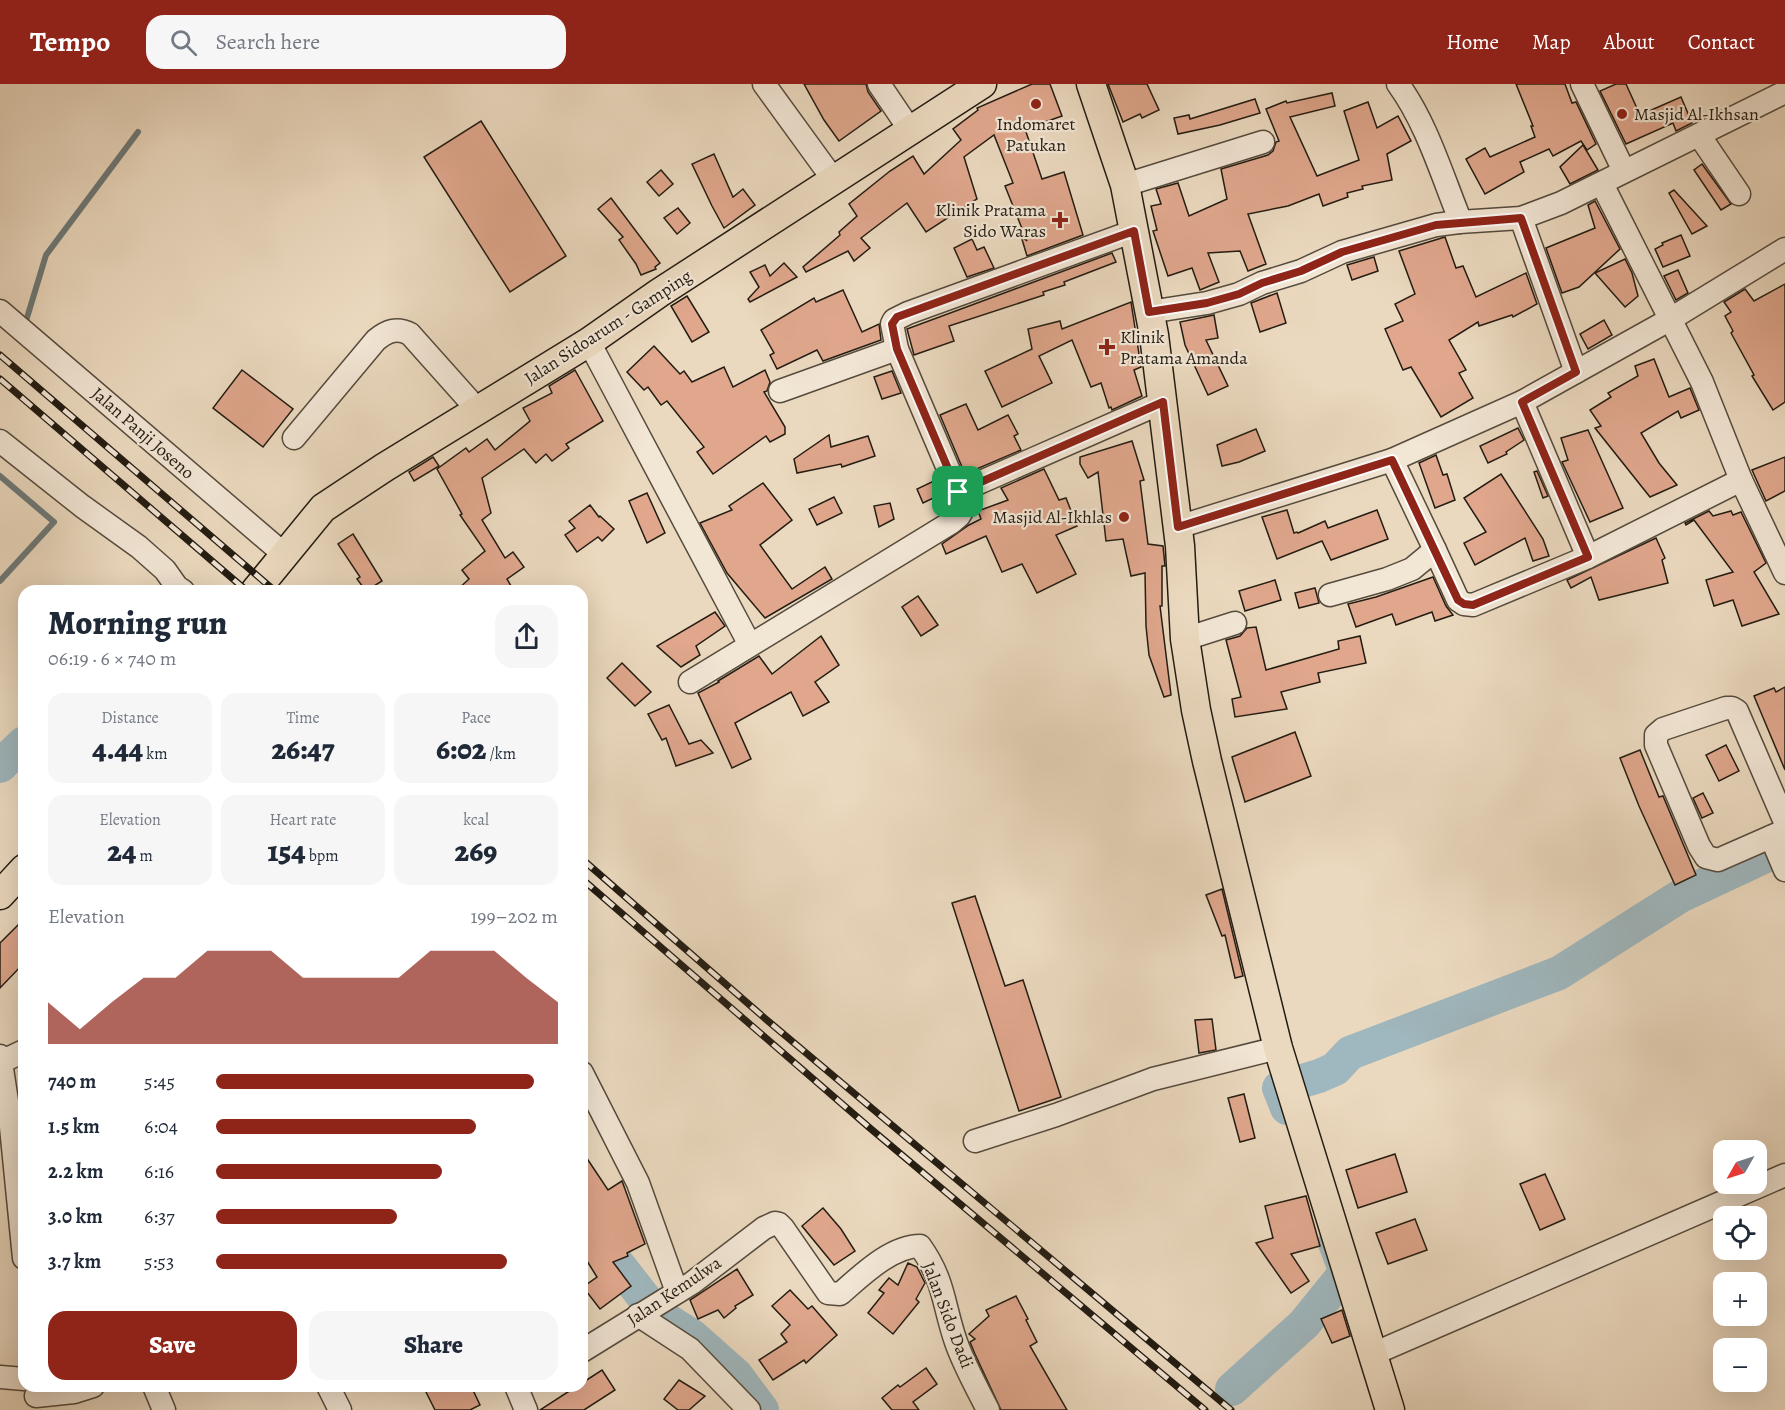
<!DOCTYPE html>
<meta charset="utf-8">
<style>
:root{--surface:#fff;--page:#f6f6f7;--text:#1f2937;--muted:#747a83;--accent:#8f2418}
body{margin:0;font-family:Alegreya,serif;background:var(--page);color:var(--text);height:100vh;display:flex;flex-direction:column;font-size:22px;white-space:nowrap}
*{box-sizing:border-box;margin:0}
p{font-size:20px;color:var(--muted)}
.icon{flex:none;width:33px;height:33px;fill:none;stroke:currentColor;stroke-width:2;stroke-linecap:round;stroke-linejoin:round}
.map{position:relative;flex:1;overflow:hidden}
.drawer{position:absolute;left:18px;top:501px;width:570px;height:807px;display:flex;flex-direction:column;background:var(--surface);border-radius:18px;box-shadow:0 6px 24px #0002}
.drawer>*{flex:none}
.needle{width:39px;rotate:231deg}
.tools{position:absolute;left:1713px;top:1056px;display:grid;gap:12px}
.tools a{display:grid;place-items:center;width:54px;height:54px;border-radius:12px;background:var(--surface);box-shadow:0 6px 24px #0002;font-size:30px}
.pin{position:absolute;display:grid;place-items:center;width:51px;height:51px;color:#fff;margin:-26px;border-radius:12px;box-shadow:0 3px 9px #0006}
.round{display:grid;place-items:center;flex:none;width:63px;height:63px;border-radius:18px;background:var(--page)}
.summary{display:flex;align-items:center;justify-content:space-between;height:102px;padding:0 30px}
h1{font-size:33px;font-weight:800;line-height:45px}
.metrics{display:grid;grid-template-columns:repeat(3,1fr);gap:9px;height:102px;padding:6px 30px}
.metrics div{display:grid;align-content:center;border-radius:15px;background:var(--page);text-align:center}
.metrics b{font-size:30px;font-weight:800}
.metrics small{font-size:16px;font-weight:400}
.metrics p{font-size:16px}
.chart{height:168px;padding:12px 30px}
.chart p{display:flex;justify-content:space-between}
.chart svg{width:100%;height:108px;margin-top:6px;fill:var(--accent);opacity:.7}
.cta{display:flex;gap:12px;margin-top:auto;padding:12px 30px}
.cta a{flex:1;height:69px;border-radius:18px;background:var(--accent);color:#fff;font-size:24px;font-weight:800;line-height:69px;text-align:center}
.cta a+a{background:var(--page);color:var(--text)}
ul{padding:0 30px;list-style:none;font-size:20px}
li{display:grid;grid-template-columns:96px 72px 1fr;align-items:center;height:45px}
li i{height:15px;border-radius:8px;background:var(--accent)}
header{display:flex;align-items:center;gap:36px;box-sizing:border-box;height:84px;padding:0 30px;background:var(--accent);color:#fff}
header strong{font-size:28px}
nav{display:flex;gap:33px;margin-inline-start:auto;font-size:21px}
.search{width:420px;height:54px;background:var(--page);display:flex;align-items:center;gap:15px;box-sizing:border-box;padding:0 21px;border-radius:18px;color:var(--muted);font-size:22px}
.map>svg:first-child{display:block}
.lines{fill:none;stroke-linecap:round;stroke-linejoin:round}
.stream{stroke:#6d7979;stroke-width:6}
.river{stroke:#9fb7be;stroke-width:34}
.building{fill:#e0a78d;stroke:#231c12;stroke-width:1.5}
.minor-casing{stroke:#554b3d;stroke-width:25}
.major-casing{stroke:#231c12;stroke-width:31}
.minor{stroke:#f2e6d5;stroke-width:22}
.major{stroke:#ebd9bf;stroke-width:28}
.rail-casing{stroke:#231c12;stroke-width:7}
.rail{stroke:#f2e6d5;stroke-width:4.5;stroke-dasharray:14;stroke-linecap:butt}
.route-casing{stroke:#fff;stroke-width:12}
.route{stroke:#8f2418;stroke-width:8}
.poi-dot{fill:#8f2418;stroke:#f2e6d5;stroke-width:2}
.labels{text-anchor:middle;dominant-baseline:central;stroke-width:4.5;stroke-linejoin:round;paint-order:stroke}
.poi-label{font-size:18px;fill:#231c12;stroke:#f2e6d5;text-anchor:start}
.street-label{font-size:18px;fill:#231c12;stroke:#f2e6d5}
</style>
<header>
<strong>Tempo</strong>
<div class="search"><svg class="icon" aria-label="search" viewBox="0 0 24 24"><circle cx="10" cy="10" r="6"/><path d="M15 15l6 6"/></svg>Search here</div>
<nav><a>Home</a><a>Map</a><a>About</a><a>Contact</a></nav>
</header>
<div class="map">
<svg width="1785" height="1326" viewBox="0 0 1785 1326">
<rect width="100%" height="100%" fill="#ebd9bf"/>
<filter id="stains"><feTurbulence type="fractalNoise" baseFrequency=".00333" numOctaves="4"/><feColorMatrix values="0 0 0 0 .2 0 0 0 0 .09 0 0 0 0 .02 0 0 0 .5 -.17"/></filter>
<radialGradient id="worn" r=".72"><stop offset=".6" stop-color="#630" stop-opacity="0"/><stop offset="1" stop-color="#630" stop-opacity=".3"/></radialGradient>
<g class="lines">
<g class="stream">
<polyline points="26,237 46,171 138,48"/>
<polyline points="0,392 54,438 0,497"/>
</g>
<g class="river">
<polyline points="0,682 24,659"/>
<polyline points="1287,1024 1279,1004 1319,992 1335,985 1350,969 1559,889 1682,811 1785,763"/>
<polyline points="582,1134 656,1229 692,1252 736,1291 762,1326"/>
<polyline points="1232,1305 1304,1240 1346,1188 1335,1159"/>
</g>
</g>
<g class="building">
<polygon points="804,0 866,0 868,8 881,27 839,57 824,36"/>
<polygon points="1032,0 1050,0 1062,32 1025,45 1042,95 1064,88 1083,151 1027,172 1021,152 1027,157 1005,102 1013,99 994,51 964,73 977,115 926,148 907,119 861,154 870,164 854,177 848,167 806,188 803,183 840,151 839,148 857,132 849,120 890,87 913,72 924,90 961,56 953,45 978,26 977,24"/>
<polygon points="1108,0 1147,0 1159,26 1142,34 1140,30 1123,38"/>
<polygon points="1516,0 1565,0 1572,19 1576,18 1596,60 1587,66 1581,57 1553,72 1549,65 1520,78 1524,88 1485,110 1466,75 1485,64 1490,73 1535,53 1531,42 1533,42"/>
<polygon points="1616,0 1626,0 1640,31 1681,13 1692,39 1676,47 1673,39 1626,60 1600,7"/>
<polygon points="1332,9 1335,22 1290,33 1317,92 1359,76 1344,27 1368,18 1377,44 1398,32 1411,57 1387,70 1392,96 1362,102 1363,105 1347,109 1348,113 1323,122 1319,110 1288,122 1248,130 1266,180 1248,187 1240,167 1208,169 1219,198 1200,206 1192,184 1168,192 1153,147 1157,146 1151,122 1161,120 1156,105 1178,99 1189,132 1227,115 1221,85 1268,71 1273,67 1276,58 1279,57 1266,25 1286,17 1287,19"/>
<polygon points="1255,15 1260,29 1220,41 1178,50 1174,34 1189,31 1190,35"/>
<polygon points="481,37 566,172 510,208 424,73"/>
<polygon points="1583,61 1598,86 1570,100 1560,83"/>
<polygon points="714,70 733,113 743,105 755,121 724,144 712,122 692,80"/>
<polygon points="1702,80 1731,120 1721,126 1694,86"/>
<polygon points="661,86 673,100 659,112 647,98"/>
<polygon points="1674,106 1707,142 1692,150 1669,109"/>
<polygon points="611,114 660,179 655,183 656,185 641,191 636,180 619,156 623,153 598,125"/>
<polygon points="1595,117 1620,165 1579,203 1562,209 1546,164 1595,144 1588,121"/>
<polygon points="678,124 690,139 677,150 664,134"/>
<polygon points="1681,151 1690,172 1663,183 1655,165 1663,161 1662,159"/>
<polygon points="1445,153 1456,184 1463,182 1476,213 1526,189 1537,220 1513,233 1512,231 1479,242 1478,238 1449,256 1466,286 1459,289 1473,314 1441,333 1411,283 1403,286 1385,245 1403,237 1395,220 1415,210 1399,167"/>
<polygon points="972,155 977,166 984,163 994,184 967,193 954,164"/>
<polygon points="1112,169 1116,178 1064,198 1065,201 1043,208 1044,211 949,242 954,257 914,271 907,245"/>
<polygon points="1374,173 1378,187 1352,196 1347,181"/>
<polygon points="1625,175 1632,189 1638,212 1625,223 1595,189"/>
<polygon points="784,179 797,193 750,218 748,215 759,203 750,188 765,181 770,192"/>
<polygon points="1678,186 1688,209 1676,216 1664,192"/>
<polygon points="1785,200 1785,318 1773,326 1752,292 1754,291 1731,249 1733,247 1725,232 1731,228 1724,218 1745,205 1754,217"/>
<polygon points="843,206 862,248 879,240 881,256 823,277 817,266 777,285 770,271 774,269 761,246 814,214 816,218"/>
<polygon points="1277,209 1286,239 1260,248 1251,219"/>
<polygon points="687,212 709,248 692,258 671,222"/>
<polygon points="1131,218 1141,283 1134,286 1142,312 1112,326 1111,323 1109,324 1101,299 1091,303 1072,256 1039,272 1052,299 1002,323 985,287 1032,265 1028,245 1060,237 1062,245"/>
<polygon points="1214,231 1218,254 1206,256 1228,302 1208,311 1185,261 1180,238"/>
<polygon points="1604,236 1612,251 1588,265 1580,250"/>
<polygon points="654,262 680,290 684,287 692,298 724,283 733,303 765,286 770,298 767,307 764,308 785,343 785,350 770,358 766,352 713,390 697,368 704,363 667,317 661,321 648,303 644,306 627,288"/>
<polygon points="1654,275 1669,313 1690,304 1699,326 1681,334 1678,327 1641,349 1659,379 1677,401 1650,413 1595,344 1601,342 1590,326 1611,313 1608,309 1638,292 1635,282"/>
<polygon points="242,286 293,325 263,363 213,324"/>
<polygon points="575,286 603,337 566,360 569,364 552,377 546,370 536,379 524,365 482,394 491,429 482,436 505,474 513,468 524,483 507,495 514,507 456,507 469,495 462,486 485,467 460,431 462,430 437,385 466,364 469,368 487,355 495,366 530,337 523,324 552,309 549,302"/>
<polygon points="892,287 901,309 882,315 874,293"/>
<polygon points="966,320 978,346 1008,331 1018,350 1014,352 1021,366 965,390 940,331"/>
<polygon points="1518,344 1524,356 1506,368 1507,370 1488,379 1480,362"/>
<polygon points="1256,345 1265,367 1239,378 1222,382 1217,361"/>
<polygon points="1588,346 1623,424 1590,438 1562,378 1568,376 1561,354"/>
<polygon points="829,351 831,363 868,352 875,372 842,383 841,380 797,389 794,375"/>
<polygon points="1132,357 1144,396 1140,397 1148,460 1163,462 1165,482 1162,482 1162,522 1160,522 1171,611 1164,613 1149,571 1146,542 1145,489 1131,492 1123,455 1106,457 1098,388 1088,394 1080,380 1080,373"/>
<polygon points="1436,371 1443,391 1447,390 1455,416 1435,424 1419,379"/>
<polygon points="433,373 439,382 414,397 409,388"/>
<polygon points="1785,373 1785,407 1766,417 1752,386"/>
<polygon points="1044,385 1059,416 1066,414 1077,442 1056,451 1076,490 1037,509 1022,480 1002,488 986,452 946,470 942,460 969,441 981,435 978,427 1008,416 1001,404"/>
<polygon points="1537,387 1548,412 1543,414 1534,388"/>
<polygon points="1501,390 1543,455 1549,472 1533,477 1525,454 1475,481 1464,459 1486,448 1464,414"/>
<polygon points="938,395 944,409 923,419 917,405"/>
<polygon points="763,399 792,436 760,461 792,505 825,483 832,495 765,534 727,489 700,439 732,426 729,422"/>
<polygon points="647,409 665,449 647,459 629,417"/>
<polygon points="834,413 842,429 817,441 809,425"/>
<polygon points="890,419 894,435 879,443 874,422"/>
<polygon points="590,421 599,433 600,432 614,445 602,457 598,453 577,468 565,451 575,444 569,437"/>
<polygon points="1287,426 1294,449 1297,448 1298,449 1325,437 1328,444 1377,426 1388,455 1331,476 1322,457 1277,475 1262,433"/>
<polygon points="1709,427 1713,432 1731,427 1733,431 1741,428 1766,479 1754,488 1779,530 1742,542 1733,516 1714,522 1706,496 1733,488 1694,436 1686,441 1685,439"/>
<polygon points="353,450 382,497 366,507 357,495 360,493 338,460"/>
<polygon points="1656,454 1665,474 1662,476 1668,499 1599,516 1591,493 1571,504 1567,496"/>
<polygon points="1433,493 1446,522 1453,531 1435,537 1432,528 1396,541 1392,530 1356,543 1348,520 1376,513"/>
<polygon points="1275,496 1281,516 1245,527 1239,507"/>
<polygon points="1315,504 1319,519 1299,524 1295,509"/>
<polygon points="918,512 938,541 921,552 902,523"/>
<polygon points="715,528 725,542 696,562 700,571 681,583 657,562"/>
<polygon points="1256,543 1266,586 1339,565 1338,557 1360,552 1366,579 1318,589 1320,598 1281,608 1287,625 1235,633 1232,615 1241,613 1226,556 1240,552 1247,544"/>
<polygon points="821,552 839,581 815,598 829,618 803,632 791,608 735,639 751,675 732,684 698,609 719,598 718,597 759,572 772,590"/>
<polygon points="622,579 651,608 635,622 607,594"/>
<polygon points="1785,603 1785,686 1754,612 1774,604 1776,608"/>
<polygon points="669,621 689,660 701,656 713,669 676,682 666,654 662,656 648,630"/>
<polygon points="1295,648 1311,692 1245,718 1232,673"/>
<polygon points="1726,661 1739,687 1719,697 1706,671"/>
<polygon points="1640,666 1659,713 1663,712 1696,791 1675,801 1639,722 1620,674"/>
<polygon points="1703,709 1713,729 1702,734 1693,714"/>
<polygon points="1222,805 1243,892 1235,894 1225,851 1222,852 1206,811"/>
<polygon points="975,812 1005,902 1023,896 1061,1013 1019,1027 952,819"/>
<polygon points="24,835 24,879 0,904 0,859"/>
<polygon points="1212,935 1216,966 1199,969 1195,936"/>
<polygon points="1244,1010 1255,1054 1240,1058 1228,1014"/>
<polygon points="582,1067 608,1106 622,1097 645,1160 627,1169 628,1172 613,1178 631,1202 600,1225 583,1203 597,1193 582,1169"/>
<polygon points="1395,1070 1407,1108 1358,1124 1346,1086"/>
<polygon points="1545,1090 1565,1135 1540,1146 1520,1100"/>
<polygon points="1306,1112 1320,1162 1291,1170 1309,1197 1291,1209 1256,1159 1273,1154 1265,1122"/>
<polygon points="823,1124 841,1145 855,1167 834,1181 802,1142"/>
<polygon points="1415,1135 1427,1166 1388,1180 1376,1149"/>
<polygon points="908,1179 917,1183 925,1199 916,1215 919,1218 893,1250 868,1229 884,1209 879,1206 889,1194 898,1201"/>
<polygon points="737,1185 753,1211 735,1222 736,1224 724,1234 718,1226 698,1235 690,1216"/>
<polygon points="790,1206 808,1225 812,1222 837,1251 806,1279 804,1276 773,1296 759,1276 787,1258 781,1250 790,1241 772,1222"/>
<polygon points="1016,1212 1028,1235 1026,1236 1037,1258 1030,1262 1067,1326 1001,1326 975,1270 970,1258 975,1255 969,1250 989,1232 986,1226"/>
<polygon points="1342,1226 1350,1252 1332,1259 1321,1235"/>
<polygon points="926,1284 937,1300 913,1318 919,1326 892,1326 882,1314 898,1301 900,1303"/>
<polygon points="602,1286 615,1306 584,1326 540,1326 577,1302 582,1302 582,1299"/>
<polygon points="679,1296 705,1312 689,1326 678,1326 664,1315"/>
<polygon points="423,1302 471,1302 480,1321 470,1326 435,1326"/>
</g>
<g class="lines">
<g class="minor-casing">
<g id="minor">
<polyline points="764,0 833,95"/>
<polyline points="879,0 910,46"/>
<path d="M 1398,0 C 1425,37 1440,85 1457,128 L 1459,138 L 1521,134 L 1561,119 L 1785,8"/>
<polyline points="1582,0 1624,87"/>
<polyline points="1699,51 1739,110"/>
<polyline points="1602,100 1702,298 1741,396 1785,489"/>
<polyline points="1125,101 1263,58"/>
<polyline points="1521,134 1576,288"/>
<polyline points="0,227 285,471"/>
<polyline points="1149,228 1207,219 1239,210 1262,199 1301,187 1342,168 1436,141 1459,138"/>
<polyline points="589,258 750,561"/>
<polyline points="780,307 897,265"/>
<polyline points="1522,318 1588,473"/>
<path d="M 294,354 L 376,256 C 387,247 397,243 410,250 L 468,315 L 476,327"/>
<polyline points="0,357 82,422 139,463 165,486 177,503 183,507"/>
<polyline points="1392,376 1435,466"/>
<polyline points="958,408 897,265 892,240 894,236 908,229 1134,147"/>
<polyline points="1178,443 1392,376 1522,318 1669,236 1785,165"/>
<polyline points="1330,511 1387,495 1412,485 1435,466 1458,516 1464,520 1473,521 1588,473 1741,396"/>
<polyline points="1185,555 1235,539"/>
<polyline points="690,598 952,438 959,432 963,425 958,408 1163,318"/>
<polyline points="1785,738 1737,627 1732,624 1726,624 1663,645 1656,651 1656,661 1699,762 1706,773 1718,776 1784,747 1785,744"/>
<polyline points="1771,753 1785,786"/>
<polyline points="0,972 11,1043 24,1174"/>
<polyline points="1,978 24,967"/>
<polyline points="582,989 638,1099 677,1208"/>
<polyline points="975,1057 1056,1031 1153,995 1278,964"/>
<polyline points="638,1231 690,1265 749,1326"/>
<path d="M 582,1267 L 692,1199 L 764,1144 L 775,1139 L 779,1140 L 783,1144 L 828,1209 L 840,1210 C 861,1192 891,1162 920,1162 C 945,1197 943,1221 956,1258 C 964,1281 977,1304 988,1326"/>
<polyline points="1373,1270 1785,1091"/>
<polyline points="0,1293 24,1295"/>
<polyline points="154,1302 164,1326"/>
<polyline points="328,1302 340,1326"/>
<polyline points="516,1302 526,1326"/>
<polyline points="36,1312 74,1308 93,1302"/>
</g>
</g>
<g class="major-casing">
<g id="major">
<polyline points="1091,0 1125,101 1154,251 1180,462 1185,555 1196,626 1207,677 1278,964 1390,1326"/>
<polyline points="255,507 323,424 385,383 589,258 659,209 982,0"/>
<polyline points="0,811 24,785"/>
</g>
</g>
<use href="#minor" class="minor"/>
<use href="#major" class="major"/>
<g class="rail-casing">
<g id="rail">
<polyline points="0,271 275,507"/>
<polyline points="0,295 247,507"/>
<polyline points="582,775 768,937 1231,1326"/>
<polyline points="582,795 871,1045 1205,1326"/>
</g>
</g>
<use href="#rail" class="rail"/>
</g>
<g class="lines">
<g class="route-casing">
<polygon id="route" points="1521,134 1576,288 1522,318 1588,473 1473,521 1464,520 1458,516 1392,376 1178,443 1163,318 958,408 897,265 892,240 897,233 908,229 1134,147 1149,228 1207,219 1239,210 1262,199 1301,187 1342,168 1436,141"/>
</g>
<use href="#route" class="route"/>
</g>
<g class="poi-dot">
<circle cx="1036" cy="20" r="6"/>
<circle cx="1622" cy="30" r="6"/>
<path d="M1057 127h6v6h6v6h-6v6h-6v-6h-6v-6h6z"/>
<path d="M1104 254h6v6h6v6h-6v6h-6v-6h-6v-6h6z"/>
<circle cx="1124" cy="433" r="6"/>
</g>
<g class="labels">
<g class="poi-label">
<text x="1634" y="30">Masjid Al-Ikhsan</text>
<text x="1036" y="40" text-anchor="middle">Indomaret<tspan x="1036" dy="21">Patukan</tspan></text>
<text x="1046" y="126" text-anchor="end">Klinik Pratama<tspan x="1046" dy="21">Sido Waras</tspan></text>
<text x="1120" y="253">Klinik<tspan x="1120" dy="21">Pratama Amanda</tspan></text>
<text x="1112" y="433" text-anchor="end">Masjid Al-Ikhlas</text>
</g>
<g class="street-label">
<text transform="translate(608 243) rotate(-33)">Jalan Sidoarum - Gamping</text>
<text transform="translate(143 349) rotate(41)">Jalan Panji Joseno</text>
<text transform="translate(674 1207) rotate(-34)">Jalan Kemulwa</text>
<text transform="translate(948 1231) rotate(69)">Jalan Sido Dadi</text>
</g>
</g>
<rect width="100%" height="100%" filter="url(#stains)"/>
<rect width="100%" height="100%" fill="url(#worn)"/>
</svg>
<div class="tools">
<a><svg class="needle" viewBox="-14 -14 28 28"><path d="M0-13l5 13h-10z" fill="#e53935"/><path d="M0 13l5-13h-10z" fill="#747a83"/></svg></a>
<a><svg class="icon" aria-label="locate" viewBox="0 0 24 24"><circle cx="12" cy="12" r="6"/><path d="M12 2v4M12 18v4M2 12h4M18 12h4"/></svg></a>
<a>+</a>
<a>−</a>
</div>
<div class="pin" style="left:958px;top:408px;background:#1e9e55"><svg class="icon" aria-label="arrive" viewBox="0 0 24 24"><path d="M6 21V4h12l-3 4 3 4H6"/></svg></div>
<section class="drawer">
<div class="summary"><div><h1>Morning run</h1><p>06:19 · 6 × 740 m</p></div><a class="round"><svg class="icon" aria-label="share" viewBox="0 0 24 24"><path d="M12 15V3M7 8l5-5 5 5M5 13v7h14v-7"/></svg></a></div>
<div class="metrics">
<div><p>Distance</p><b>4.44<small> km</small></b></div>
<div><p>Time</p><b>26:47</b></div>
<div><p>Pace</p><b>6:02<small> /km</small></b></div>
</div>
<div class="metrics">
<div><p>Elevation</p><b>24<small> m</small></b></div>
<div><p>Heart rate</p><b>154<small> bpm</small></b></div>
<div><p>kcal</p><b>269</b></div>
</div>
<div class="chart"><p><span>Elevation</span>199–202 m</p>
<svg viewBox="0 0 160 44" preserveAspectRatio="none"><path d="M0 44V27L10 38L20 27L30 17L40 17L50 6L60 6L70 6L80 17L90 17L100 17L110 17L120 6L130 6L140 6L150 17L160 27V44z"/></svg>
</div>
<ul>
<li><b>740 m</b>5:45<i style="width:93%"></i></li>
<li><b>1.5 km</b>6:04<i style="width:76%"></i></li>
<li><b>2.2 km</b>6:16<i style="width:66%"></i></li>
<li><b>3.0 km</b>6:37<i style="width:53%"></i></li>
<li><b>3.7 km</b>5:53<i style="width:85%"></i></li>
</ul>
<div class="cta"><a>Save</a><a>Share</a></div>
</section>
</div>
